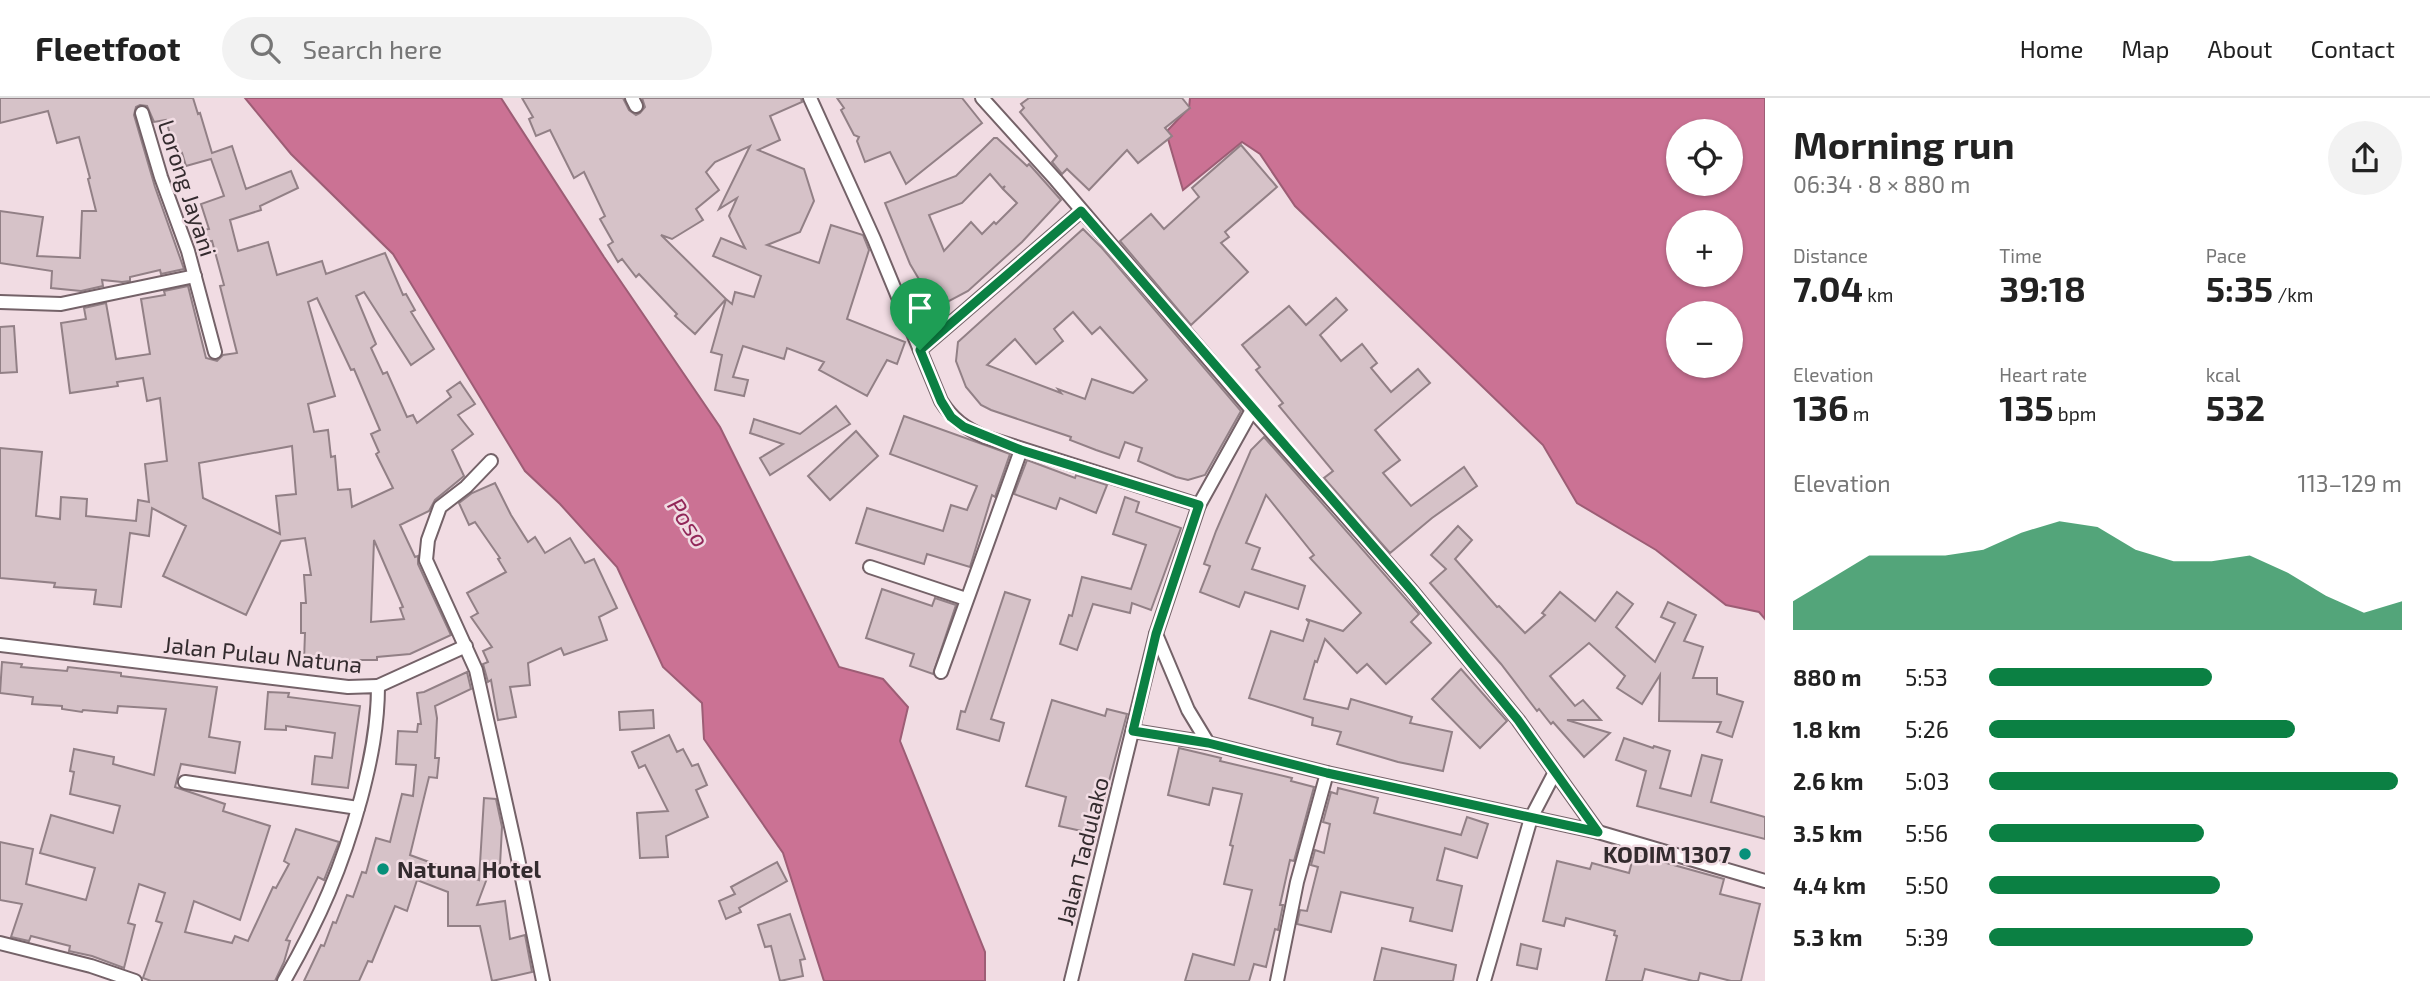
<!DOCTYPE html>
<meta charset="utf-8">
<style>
:root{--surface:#fff;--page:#f2f2f2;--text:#222;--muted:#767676;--line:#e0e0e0;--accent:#0b8043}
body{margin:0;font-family:"Exo 2",sans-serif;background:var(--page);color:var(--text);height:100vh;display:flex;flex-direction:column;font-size:26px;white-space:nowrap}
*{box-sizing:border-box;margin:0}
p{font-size:23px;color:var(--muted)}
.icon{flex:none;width:38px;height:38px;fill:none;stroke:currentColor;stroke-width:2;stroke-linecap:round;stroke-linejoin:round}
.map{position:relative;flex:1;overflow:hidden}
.details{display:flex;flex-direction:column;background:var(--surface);width:665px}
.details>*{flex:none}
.tools{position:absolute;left:1666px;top:21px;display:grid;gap:14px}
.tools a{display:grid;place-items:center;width:77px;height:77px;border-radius:50%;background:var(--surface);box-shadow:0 2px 5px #0004;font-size:35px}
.pin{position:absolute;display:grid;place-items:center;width:60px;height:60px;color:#fff;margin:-72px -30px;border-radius:50% 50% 50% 0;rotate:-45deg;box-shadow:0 0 7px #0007}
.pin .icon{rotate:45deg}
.round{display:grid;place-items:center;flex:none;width:74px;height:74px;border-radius:37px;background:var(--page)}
.overview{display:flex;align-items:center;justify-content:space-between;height:119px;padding:0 28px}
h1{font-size:38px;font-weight:700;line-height:52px}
.stats{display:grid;grid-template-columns:repeat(3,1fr);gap:10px;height:119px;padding:7px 28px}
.stats div{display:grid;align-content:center}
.stats b{font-size:35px;font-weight:700}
.stats small{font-size:19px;font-weight:400}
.stats p{font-size:19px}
.chart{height:196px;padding:14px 28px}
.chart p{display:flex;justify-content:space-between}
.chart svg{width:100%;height:126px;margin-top:7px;fill:var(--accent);opacity:.7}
ul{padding:0 28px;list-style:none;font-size:23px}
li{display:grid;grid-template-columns:112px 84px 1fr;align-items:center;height:52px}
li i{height:18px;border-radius:9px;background:var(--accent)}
header{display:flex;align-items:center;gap:42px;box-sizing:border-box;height:98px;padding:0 35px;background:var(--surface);border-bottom:2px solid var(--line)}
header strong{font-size:33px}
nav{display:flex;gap:38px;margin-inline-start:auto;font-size:24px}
.search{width:490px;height:63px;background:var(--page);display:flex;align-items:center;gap:18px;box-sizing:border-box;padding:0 24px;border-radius:38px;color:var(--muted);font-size:26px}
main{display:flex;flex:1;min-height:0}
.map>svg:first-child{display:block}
.water{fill:#cb7294;stroke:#9d5d75;stroke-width:2;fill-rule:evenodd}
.building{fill:#d6c2c8;stroke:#928086;stroke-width:2;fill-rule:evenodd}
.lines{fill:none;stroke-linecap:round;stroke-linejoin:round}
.street-casing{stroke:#746268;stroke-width:16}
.street{stroke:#fff;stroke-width:12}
.route-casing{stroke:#fff;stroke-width:14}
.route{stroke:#0b8043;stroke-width:9}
.poi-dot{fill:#06907a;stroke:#f1dce3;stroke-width:2.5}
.labels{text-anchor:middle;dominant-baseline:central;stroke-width:5;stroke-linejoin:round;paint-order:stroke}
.street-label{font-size:23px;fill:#332b2e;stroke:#f1dce3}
.poi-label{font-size:23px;font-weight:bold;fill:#332b2e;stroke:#f1dce3;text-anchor:end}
.water-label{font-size:24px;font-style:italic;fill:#922759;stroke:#f1dce3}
</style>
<header>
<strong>Fleetfoot</strong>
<div class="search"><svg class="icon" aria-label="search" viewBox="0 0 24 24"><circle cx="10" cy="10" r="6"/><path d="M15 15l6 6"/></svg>Search here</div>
<nav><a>Home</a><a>Map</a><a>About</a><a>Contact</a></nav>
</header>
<main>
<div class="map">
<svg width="1765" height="883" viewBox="0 0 1765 883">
<rect width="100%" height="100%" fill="#f1dce3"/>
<g class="water">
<polygon points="245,0 501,0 604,159 720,329 839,569 883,581 908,609 900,643 985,854 985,883 824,883 783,755 704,641 702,605 663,569 617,469 560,406 525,373 393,156 291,56"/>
<path d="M 1190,0 L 1765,0 L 1765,521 L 1759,514 L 1726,507 L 1656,452 L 1577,405 L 1543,347 L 1295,108 L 1260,56 L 1242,44 L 1183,92 L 1166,34 L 1189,10 ZM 1678,33 L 1731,33 L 1731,86 L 1678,86 ZM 1678,124 L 1731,124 L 1731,177 L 1678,177 ZM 1678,215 L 1731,215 L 1731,268 L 1678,268 Z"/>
</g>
<g class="building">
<path d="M 0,0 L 193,0 L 198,16 L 200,15 L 212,55 L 232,48 L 246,91 L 291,73 L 298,90 L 260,108 L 261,112 L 230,122 L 238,153 L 268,144 L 277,177 L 322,163 L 326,176 L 385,155 L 403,197 L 406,196 L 415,212 L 411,214 L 434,251 L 411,267 L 364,194 L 356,198 L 376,246 L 371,250 L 383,276 L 387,274 L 407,319 L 413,317 L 417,325 L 451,299 L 447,293 L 460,284 L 475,306 L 458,317 L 473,336 L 452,352 L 464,378 L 435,402 L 429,413 L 400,427 L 415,459 L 418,458 L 418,466 L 451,537 L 410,556 L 377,559 L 377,562 L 342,562 L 341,564 L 304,563 L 305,535 L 301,535 L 301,505 L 306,505 L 304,477 L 311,477 L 305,440 L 281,443 L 246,517 L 163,478 L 186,428 L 152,410 L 149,438 L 130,435 L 121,509 L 94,506 L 96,492 L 54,489 L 55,485 L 0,480 L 0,350 L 42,354 L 36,418 L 60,421 L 61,399 L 87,401 L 86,418 L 136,423 L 138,402 L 149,404 L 145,366 L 167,363 L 160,300 L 147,303 L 143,280 L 117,284 L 118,288 L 70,295 L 61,225 L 86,221 L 84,210 L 106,205 L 116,261 L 150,256 L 141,201 L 165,197 L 164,193 L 188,188 L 206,260 L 217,263 L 223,257 L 237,255 L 220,188 L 224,187 L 212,143 L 206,144 L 203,132 L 209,131 L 201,106 L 224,98 L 211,61 L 186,68 L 182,55 L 178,57 L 175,54 L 166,22 L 154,24 L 147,8 L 140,7 L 136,9 L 134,17 L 155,89 L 184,171 L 161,176 L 160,172 L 130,179 L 130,183 L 122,184 L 102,182 L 103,188 L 81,193 L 51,190 L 52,173 L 0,165 L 0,113 L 43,119 L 37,158 L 80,160 L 82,113 L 96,113 L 88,81 L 90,80 L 79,39 L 57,45 L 48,13 L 0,25 ZM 317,200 L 351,272 L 354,271 L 380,332 L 371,336 L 379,354 L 376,356 L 393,390 L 352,409 L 350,391 L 338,392 L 335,358 L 331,359 L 328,332 L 314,334 L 308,306 L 335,298 L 308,204 ZM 292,348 L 296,396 L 276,398 L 280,436 L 203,400 L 199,365 ZM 374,442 L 403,509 L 400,510 L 404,521 L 371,524 Z"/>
<polygon points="522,0 623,0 629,12 636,17 640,15 645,9 642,0 801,0 802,4 770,18 780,42 758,52 804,71 814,103 800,134 767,147 819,165 831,127 863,137 869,152 847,221 905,244 897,266 887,262 867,298 819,272 824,264 787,250 784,261 743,248 733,279 748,282 744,298 715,292 722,257 711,254 726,201 732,206 735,194 754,199 761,178 713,158 721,140 745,150 729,118 737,100 719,111 750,48 715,64 706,74 719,92 696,111 703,122 672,141 661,137 726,201 695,236 675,218 677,216 639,176 636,179 622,161 618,164 608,147 613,144 600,121 605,118 584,74 574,80 550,32 536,38 529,21 533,19"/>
<polygon points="837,0 962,0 982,25 906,86 890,54 865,64 857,43 859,39 854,37 841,12 844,10"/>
<polygon points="1029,0 1182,0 1190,10 1165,30 1172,38 1138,65 1127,52 1089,92 1067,71 1062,76 1052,64 1057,58 1020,14 1024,10 1021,6"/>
<path d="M 994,40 L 997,40 L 1027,68 L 1029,66 L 1061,102 L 1022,144 L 968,193 L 936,210 L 910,166 L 885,105 L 956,78 ZM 990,76 L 1002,90 L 1005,88 L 1003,91 L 1017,105 L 996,126 L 994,124 L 982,136 L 971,124 L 944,153 L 929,117 L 962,105 Z"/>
<polygon points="1241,47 1277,89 1225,134 1229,139 1221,145 1248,174 1191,227 1120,143 1151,116 1164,131 1199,99 1192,90"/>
<path d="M 1083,131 L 1102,150 L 1241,313 L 1205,377 L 1188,382 L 1176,379 L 1138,363 L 1142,350 L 1125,344 L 1119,360 L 1096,352 L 1070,342 L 1071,339 L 991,312 L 981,307 L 966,289 L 956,263 L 958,244 ZM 1073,214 L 1092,236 L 1100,229 L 1147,282 L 1133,295 L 1092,281 L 1085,301 L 1058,291 L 1061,295 L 987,267 L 1015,241 L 1036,266 L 1063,243 L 1054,231 Z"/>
<polygon points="1336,200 1347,212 1320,237 1341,263 1362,246 1377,265 1371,270 1391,294 1418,271 1430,285 1375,332 1400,362 1383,375 1411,408 1464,369 1477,388 1432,420 1390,455 1324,380 1333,373 1279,308 1283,305 1256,272 1260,269 1242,247 1289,208 1306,227"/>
<polygon points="14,228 17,274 0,275 0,229"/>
<polygon points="836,308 850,326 770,377 760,360 783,346 750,335 754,321 800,336"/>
<polygon points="904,318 1010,356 995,399 992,397 970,469 927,456 924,466 856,445 867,410 943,433 951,407 967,412 977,388 890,356"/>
<polygon points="856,333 878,358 830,402 808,378"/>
<polygon points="1264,339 1419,516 1411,524 1431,545 1386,586 1367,566 1357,575 1325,541 1317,564 1315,563 1304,601 1348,611 1351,601 1412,619 1410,625 1452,634 1443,673 1398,664 1337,646 1341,634 1312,627 1313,620 1249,600 1271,533 1303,543 1309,524 1306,521 1343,533 1361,515 1310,460 1314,457 1266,397 1246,445 1260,450 1252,471 1305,488 1298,511 1245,494 1239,509 1200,494 1210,468 1204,466 1216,433 1251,352"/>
<polygon points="1027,362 1075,380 1076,377 1107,387 1096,415 1060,400 1056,411 1014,396"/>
<polygon points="495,385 511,417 528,444 535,439 545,455 570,440 585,465 594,461 617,510 599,519 607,542 564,557 561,550 528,565 530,587 510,589 516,619 498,622 491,582 488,584 483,566 488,564 483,553 492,549 471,519 478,515 467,495 506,474 498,461 500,460 475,424 469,427 459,405 472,395"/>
<polygon points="1125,399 1139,404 1136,414 1181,430 1151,512 1132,505 1130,515 1093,506 1077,552 1060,546 1069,517 1072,518 1082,479 1131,491 1146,447 1113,436"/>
<polygon points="1458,428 1472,442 1455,461 1497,509 1499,508 1525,535 1545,517 1542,515 1560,494 1595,523 1617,494 1633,506 1616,529 1655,564 1675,525 1661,519 1668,504 1696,517 1684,543 1703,549 1693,580 1717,580 1717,596 1743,604 1732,639 1717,634 1721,624 1659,623 1660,577 1642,606 1617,590 1625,578 1589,545 1550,578 1575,608 1583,602 1601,622 1567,622 1610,635 1584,659 1553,624 1551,626 1539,611 1537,613 1501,566 1430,485 1446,471 1431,457"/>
<polygon points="882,491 932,508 935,500 956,507 933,576 910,568 914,556 866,540"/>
<polygon points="1005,494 1030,502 991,621 1004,625 999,643 957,631 961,613 965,614"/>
<polygon points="2,564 22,566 21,569 67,573 68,569 121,575 121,578 217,589 209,639 240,644 235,675 181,666 175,689 225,706 223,713 270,728 240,822 194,803 185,834 232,845 235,838 248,843 273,789 276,790 289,766 284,763 296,731 339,744 324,782 318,779 286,842 290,843 284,864 275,883 151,883 143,880 162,825 156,823 165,795 139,786 128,825 135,827 124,870 92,858 69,853 70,848 31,838 29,843 11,839 22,806 0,802 0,744 33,751 26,786 86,802 95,770 40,755 51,717 113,735 120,708 70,696 74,674 70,673 74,651 114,659 113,666 154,677 166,611 118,608 117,615 83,612 82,614 62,611 62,608 32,606 33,599 0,595"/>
<polygon points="1461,571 1507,623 1480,650 1432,601"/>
<polygon points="467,574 471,591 435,608 437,620 435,660 439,660 437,680 429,679 410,757 479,782 484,700 496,701 502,729 500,767 492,767 477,807 505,803 510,841 525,837 532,874 492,883 480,828 448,828 448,794 417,782 407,813 395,808 372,864 368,863 359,883 304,883 321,847 324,848 333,824 336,825 347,797 353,799 362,774 366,775 376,740 390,744 402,696 413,698 416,667 396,666 398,633 417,634 418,626 421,626 417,595 424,594"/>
<polygon points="268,594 289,595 288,599 360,608 348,690 312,686 315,658 332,660 335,635 286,628 286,632 265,631"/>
<polygon points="1052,602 1105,618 1107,611 1127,616 1101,713 1092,711 1086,734 1059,728 1066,699 1026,688"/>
<polygon points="653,612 654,630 620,632 619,614"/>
<polygon points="669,637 677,654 683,651 692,668 698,666 707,687 696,692 708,719 666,738 668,759 640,760 637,715 668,713 645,667 639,670 632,654"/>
<polygon points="1624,640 1653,650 1654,648 1670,653 1660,690 1691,698 1702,657 1722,662 1711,704 1765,719 1765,741 1637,708 1646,673 1616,662"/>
<polygon points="1179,650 1221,660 1220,663 1292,680 1291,683 1314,689 1294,763 1290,762 1280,807 1283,807 1278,832 1275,831 1266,869 1254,866 1249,883 1185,883 1193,856 1234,867 1252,792 1224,786 1233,748 1230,747 1242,696 1213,690 1209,707 1168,697"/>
<polygon points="1338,690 1378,700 1374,715 1461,737 1467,719 1488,726 1477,760 1445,750 1437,782 1462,788 1452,833 1410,823 1413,810 1341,794 1331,834 1297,826 1300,812 1307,813 1318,769 1311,767 1315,752 1324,755 1330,726 1323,724 1331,694 1337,696"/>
<polygon points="1634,756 1724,781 1720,796 1760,806 1741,883 1731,883 1700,875 1698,883 1693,883 1645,871 1642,883 1606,883 1617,838 1614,837 1615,833 1566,820 1564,828 1543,823 1557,763 1590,771 1592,765 1629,775"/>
<polygon points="777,764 787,783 739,810 741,814 726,821 719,803 735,796 731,789"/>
<polygon points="790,816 805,861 800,862 803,878 780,883 771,848 765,849 758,827"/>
<polygon points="1521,846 1541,851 1537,871 1517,867"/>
<polygon points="1382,850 1456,867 1453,883 1374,883"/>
</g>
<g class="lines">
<g class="street-casing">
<g id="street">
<polyline points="632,0 636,8"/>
<path d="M 810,0 L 874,141 L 941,303 C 953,322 965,330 985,339 L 1199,407"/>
<polyline points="982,0 1056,82 1252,312 1412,493 1518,622 1598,734"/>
<polyline points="142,15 161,79 188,153 215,254"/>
<polyline points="0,204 61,206 195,178"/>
<polyline points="920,252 1081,113"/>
<polyline points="491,363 466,389 440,409 428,442 426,462 476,572 516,751 543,883"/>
<polyline points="870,469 966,501"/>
<polyline points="1156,536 1188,612 1208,645 1327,675 1598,734 1765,783"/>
<path d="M 0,547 L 348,589 L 378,588 C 378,627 371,662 361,700 C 342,770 320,820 284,883"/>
<polyline points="941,574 1021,352"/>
<polyline points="378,588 466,548"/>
<polyline points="1133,633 1208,645"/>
<polyline points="185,684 358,710"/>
<polyline points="0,845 91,868 135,883"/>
<polyline points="1071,883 1156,536 1199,407 1252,312"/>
<polyline points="1277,883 1297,784 1327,675"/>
<polyline points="1484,883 1531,720 1555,674"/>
</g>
</g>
<use href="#street" class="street"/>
</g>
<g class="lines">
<g class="route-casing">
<polygon id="route" points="1081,113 1412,493 1518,622 1598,734 1327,675 1208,645 1133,633 1156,536 1199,407 1021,352 964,329 951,319 941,303 920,252"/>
</g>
<use href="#route" class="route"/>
</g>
<g class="poi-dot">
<circle cx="1745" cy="756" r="7"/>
<circle cx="383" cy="771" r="7"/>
</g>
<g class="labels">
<g class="street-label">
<text transform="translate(188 90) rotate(72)">Lorong Jayani</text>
<text transform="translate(263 556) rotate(6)">Jalan Pulau Natuna</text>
<text transform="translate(1082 753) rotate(-76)">Jalan Tadulako</text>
</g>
<g class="poi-label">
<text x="1731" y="756">KODIM 1307</text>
<text x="397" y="771" text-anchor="start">Natuna Hotel</text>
</g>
<g class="water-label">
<text transform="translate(689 424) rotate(56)">Poso</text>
</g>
</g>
</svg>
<div class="tools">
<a><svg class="icon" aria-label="locate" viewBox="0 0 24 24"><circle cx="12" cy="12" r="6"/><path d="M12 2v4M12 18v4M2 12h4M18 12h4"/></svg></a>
<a>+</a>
<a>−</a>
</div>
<div class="pin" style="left:920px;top:252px;background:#1e9e55"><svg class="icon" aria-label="arrive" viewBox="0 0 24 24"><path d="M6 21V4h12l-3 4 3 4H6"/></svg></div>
</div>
<section class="details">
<div class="overview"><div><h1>Morning run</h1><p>06:34 · 8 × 880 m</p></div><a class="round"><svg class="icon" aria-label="share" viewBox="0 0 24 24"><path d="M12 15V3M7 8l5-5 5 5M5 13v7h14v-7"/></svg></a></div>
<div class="stats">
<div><p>Distance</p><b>7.04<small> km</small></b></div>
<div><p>Time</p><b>39:18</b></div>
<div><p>Pace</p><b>5:35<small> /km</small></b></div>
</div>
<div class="stats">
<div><p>Elevation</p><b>136<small> m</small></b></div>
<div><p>Heart rate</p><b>135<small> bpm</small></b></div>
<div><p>kcal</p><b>532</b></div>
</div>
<div class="chart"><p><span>Elevation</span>113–129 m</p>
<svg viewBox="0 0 160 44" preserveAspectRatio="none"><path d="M0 44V34L10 26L20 18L30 18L40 18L50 16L60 10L70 6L80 8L90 16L100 20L110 20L120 18L130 24L140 32L150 38L160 34V44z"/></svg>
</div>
<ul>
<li><b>880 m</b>5:53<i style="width:54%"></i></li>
<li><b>1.8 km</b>5:26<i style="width:74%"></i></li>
<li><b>2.6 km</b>5:03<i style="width:99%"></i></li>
<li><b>3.5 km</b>5:56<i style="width:52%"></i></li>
<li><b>4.4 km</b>5:50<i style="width:56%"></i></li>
<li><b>5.3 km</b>5:39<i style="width:64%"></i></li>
</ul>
</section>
</main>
